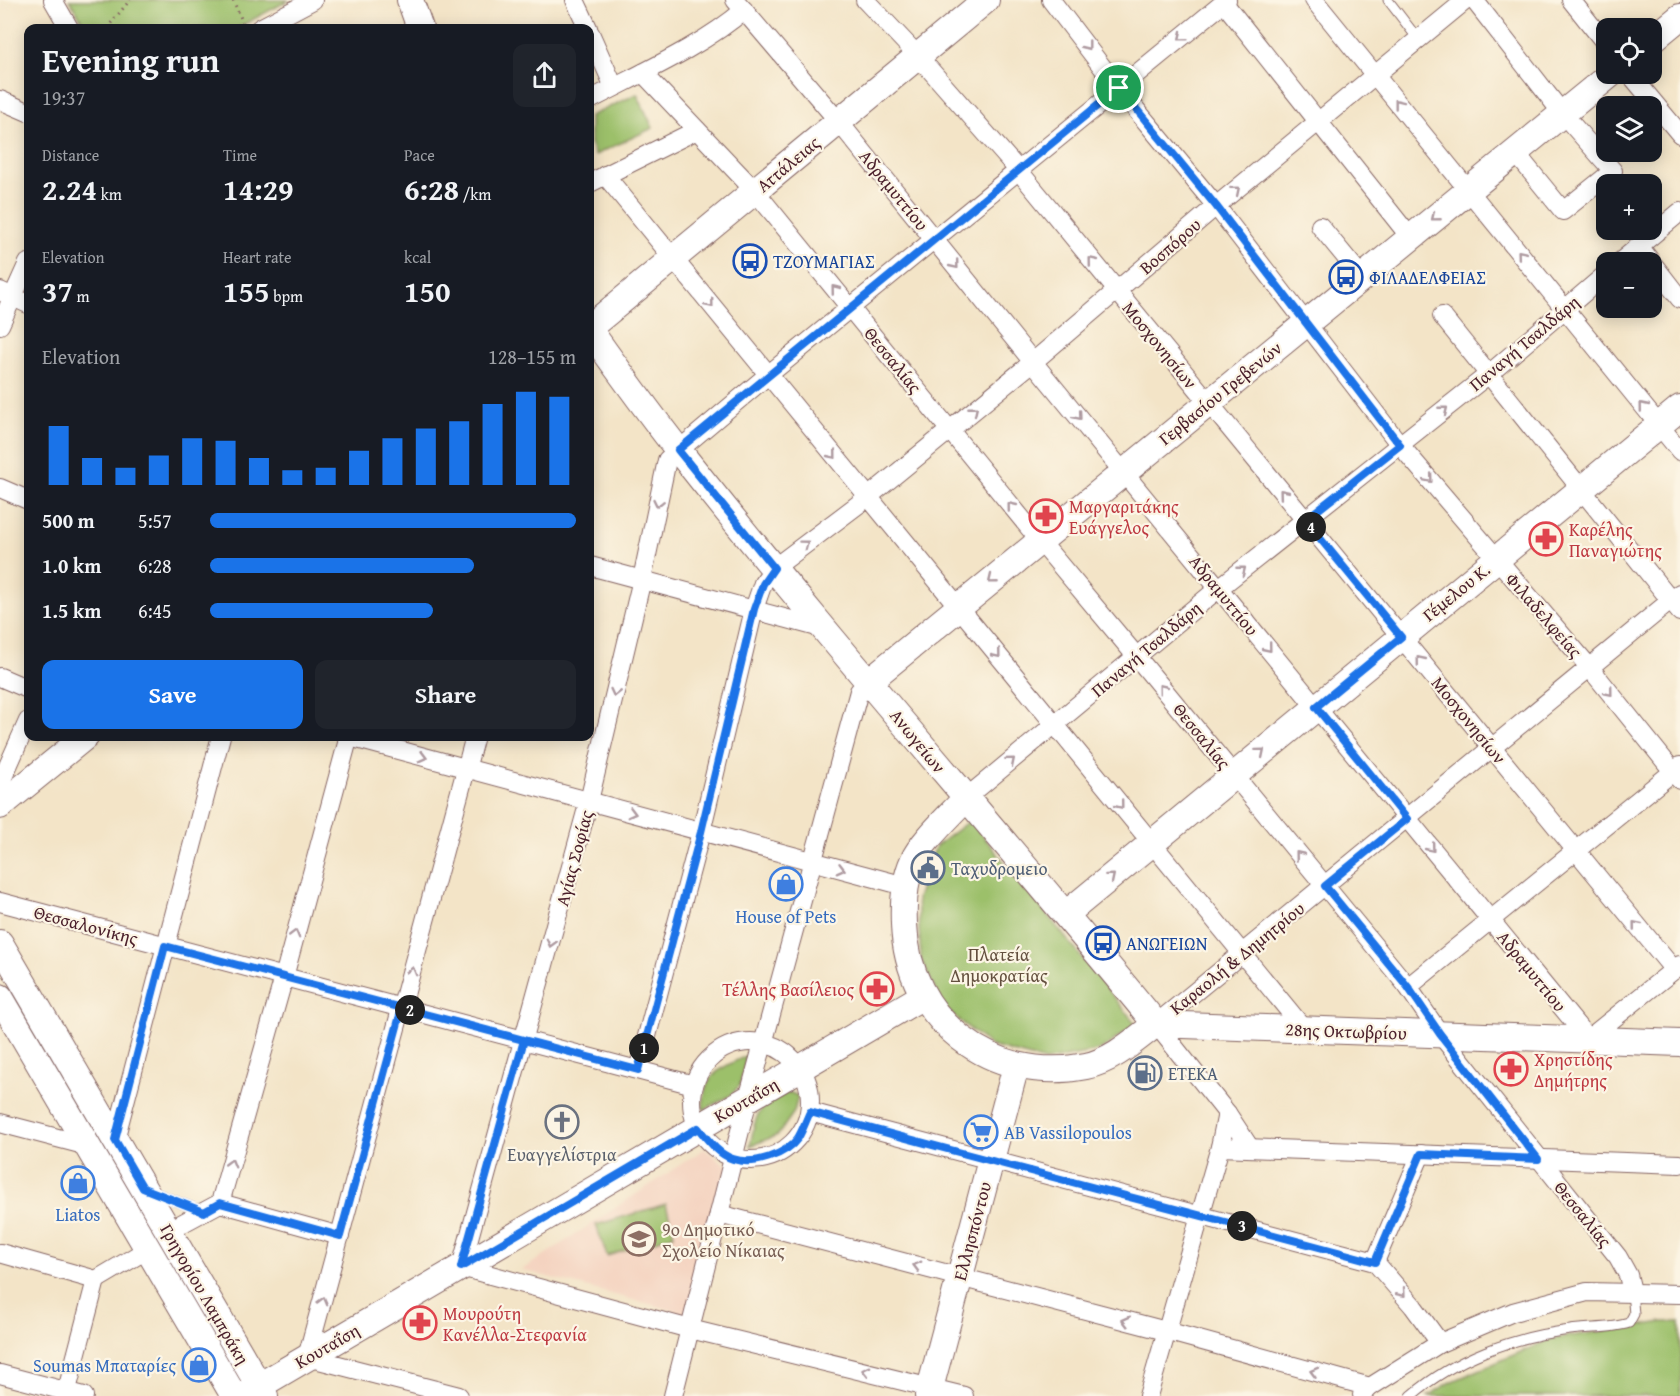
<!DOCTYPE html>
<meta charset="utf-8">
<style>
:root{--surface:#171b24;--page:#20242c;--text:#f1f3f6;--muted:#9ea1a6;--accent:#1a73e8}
body{margin:0;font-family:"Gentium Book Plus",serif;background:var(--page);color:var(--text);height:100vh;display:flex;flex-direction:column;font-size:22px;white-space:nowrap}
*{box-sizing:border-box;margin:0}
p{font-size:20px;color:var(--muted)}
.icon{flex:none;width:33px;height:33px;fill:none;stroke:currentColor;stroke-width:2;stroke-linecap:round;stroke-linejoin:round}
.map{position:relative;flex:1;overflow:hidden}
.panel{position:absolute;left:24px;top:24px;width:570px;height:717px;display:flex;flex-direction:column;background:var(--surface);border-radius:12px;box-shadow:0 3px 15px #0003}
.panel>*{flex:none}
.tools{position:absolute;left:1596px;top:18px;display:grid;gap:12px}
.tools a{display:grid;place-items:center;width:66px;height:66px;border-radius:12px;background:var(--surface);box-shadow:0 3px 15px #0003;font-size:30px}
.pin{position:absolute;display:grid;place-items:center;width:51px;height:51px;color:#fff;margin:-26px;border:3px solid #fff;border-radius:50%;box-shadow:0 2px 6px #0007}
.km{position:absolute;width:30px;height:30px;margin:-15px;border-radius:50%;background:#222;color:#fff;font-size:16px;line-height:30px;text-align:center}
.round{display:grid;place-items:center;flex:none;width:63px;height:63px;border-radius:12px;background:var(--page)}
.overview{display:flex;align-items:center;justify-content:space-between;height:102px;padding:0 18px}
h1{font-size:33px;font-weight:800;line-height:45px}
.stats{display:grid;grid-template-columns:repeat(3,1fr);gap:9px;height:102px;padding:6px 18px}
.stats div{display:grid;align-content:center}
.stats b{font-size:30px;font-weight:800}
.stats small{font-size:16px;font-weight:400}
.stats p{font-size:16px}
.chart{height:168px;padding:12px 18px}
.chart p{display:flex;justify-content:space-between}
.chart svg{width:100%;height:108px;margin-top:6px;stroke:var(--accent);stroke-width:6}
.cta{display:flex;gap:12px;margin-top:auto;padding:12px 18px}
.cta a{flex:1;height:69px;border-radius:12px;background:var(--accent);color:#fff;font-size:24px;font-weight:800;line-height:69px;text-align:center}
.cta a+a{background:var(--page);color:var(--text)}
ul{padding:0 18px;list-style:none;font-size:20px}
li{display:grid;grid-template-columns:96px 72px 1fr;align-items:center;height:45px}
li i{height:15px;border-radius:8px;background:var(--accent)}
.map>svg:first-child{display:block}
.built{fill:#f4d3c0}
.green{fill:#9cc06a;stroke:#73704a;stroke-width:1.5}
.lines{fill:none;stroke-linecap:round;stroke-linejoin:round}
.lane-casing{stroke:#856462;stroke-width:11}
.street-casing{stroke:#856462;stroke-width:20}
.secondary-casing{stroke:#856462;stroke-width:28}
.path{stroke:#856462;stroke-width:3;stroke-dasharray:1.5 4.5;stroke-linecap:butt}
.lane{stroke:#fff;stroke-width:9}
.street{stroke:#fff;stroke-width:18}
.secondary{stroke:#fff;stroke-width:26}
.oneway{stroke:#ae9aa0}
.route-casing{stroke:#fff;stroke-width:12}
.route{stroke:#1a73e8;stroke-width:8}
.labels{text-anchor:middle;dominant-baseline:central;stroke-width:4.5;stroke-linejoin:round;paint-order:stroke}
.street-label{font-size:18px;fill:#4a1f2b;stroke:#fcf5e5}
.transit-label{font-size:18px;fill:#164399;stroke:#fcf5e5;text-anchor:start}
.health-label{font-size:18px;fill:#be3a42;stroke:#fcf5e5;text-anchor:start}
.service-label{font-size:18px;fill:#4e5e75;stroke:#fcf5e5;text-anchor:start}
.shop-label{font-size:18px;fill:#366cbe;stroke:#fcf5e5}
.park-label{font-size:18px;fill:#634f3e;stroke:#fcf5e5}
.worship-label{font-size:18px;fill:#5b616d;stroke:#fcf5e5}
.education-label{font-size:18px;fill:#785e54;stroke:#fcf5e5;text-anchor:start}
</style>
<div class="map">
<svg width="1680" height="1396" viewBox="0 0 1680 1396">
<rect width="100%" height="100%" fill="#fcf5e5"/>
<filter id="ink" filterUnits="userSpaceOnUse"><feTurbulence type="fractalNoise" baseFrequency=".0167" numOctaves="2"/><feDisplacementMap in="SourceGraphic" scale="12" xChannelSelector="R" yChannelSelector="G"/><feConvolveMatrix kernelMatrix="1 2 1 2 8 2 1 2 1" color-interpolation-filters="sRGB"/></filter>
<filter id="wash" filterUnits="userSpaceOnUse"><feTurbulence type="fractalNoise" baseFrequency=".008" numOctaves="4" result="noise"/><feDisplacementMap in="SourceGraphic" scale="24" xChannelSelector="R" yChannelSelector="G"/><feGaussianBlur stdDeviation="1.35" result="paint"/><feColorMatrix in="noise" values="0 0 0 0 0 0 0 0 0 0 0 0 0 0 0 0 0 1.4 0 .05"/><feComposite in="paint" operator="in"/></filter>
<g filter="url(#wash)">
<rect width="100%" height="100%" fill="#f3e4c7"/>
<polygon class="built" points="704,1149 728,1166 690,1315 522,1270"/>
<g class="green">
<polygon points="69,0 289,0 237,28 87,28"/>
<polygon points="637,94 653,128 595,155 590,143 590,116"/>
<polygon points="970,820 1136,1024 1101,1050 1045,1061 991,1046 944,1008 921,959 917,898 936,846"/>
<path d="M 746,1056 L 740,1085 L 730,1096 L 703,1110 C 704,1074 717,1070 746,1056 Z"/>
<path d="M 789,1092 L 798,1096 L 794,1112 L 778,1135 L 750,1146 C 757,1110 756,1109 789,1092 Z"/>
<polygon points="666,1204 674,1235 607,1256 596,1225"/>
<polygon points="1663,1322 1680,1322 1680,1396 1428,1396 1451,1382 1551,1339"/>
</g>
</g>
<g filter="url(#ink)">
<g class="lines">
<g class="lane-casing">
<g id="lane">
<polyline points="1388,0 1418,39"/>
<polyline points="153,1192 204,1212"/>
<path d="M 1411,1396 C 1455,1358 1513,1337 1570,1330 C 1589,1327 1612,1329 1629,1323 L 1634,1314 L 1632,1292"/>
</g>
</g>
<g class="street-casing">
<g id="street">
<polyline points="53,0 69,28"/>
<polyline points="575,0 588,28"/>
<polyline points="735,0 839,122 1033,362 1588,1039 1680,965"/>
<polyline points="865,0 918,56 1019,171 1674,970"/>
<polyline points="1051,0 1119,89 1216,206 1400,445 1590,668 1680,780"/>
<polyline points="1314,0 1680,451"/>
<polyline points="1474,0 1562,113 1613,171 1563,211 1515,152"/>
<polyline points="1571,0 1606,44"/>
<polyline points="1224,3 1410,237"/>
<polyline points="260,28 313,0"/>
<polyline points="590,33 614,87"/>
<polyline points="643,73 755,191 1040,541 1136,656 1408,987 1440,1034 1618,1257 1628,1275 1632,1291"/>
<polyline points="1630,74 1680,134"/>
<polyline points="0,100 28,112"/>
<path d="M 590,100 C 639,74 703,46 744,10"/>
<polyline points="605,175 1304,1029"/>
<polyline points="590,183 697,130"/>
<polyline points="1320,226 1362,277"/>
<polyline points="1639,246 1680,299"/>
<polyline points="1620,262 1680,212"/>
<polyline points="0,291 28,304"/>
<polyline points="1442,316 1680,612"/>
<polyline points="0,325 28,263"/>
<polyline points="0,488 28,500"/>
<polyline points="590,566 825,629"/>
<polyline points="0,677 28,689"/>
<polyline points="346,736 905,886"/>
<polyline points="0,784 28,721"/>
<polyline points="966,798 1219,588 1489,374 1606,274"/>
<polyline points="0,902 694,1085"/>
<polyline points="1408,987 1680,766"/>
<circle cx="751" cy="1101" r="59"/>
<polyline points="638,1070 701,832 754,609 763,583 774,568 868,497 1033,362 1216,206 1466,0"/>
<polyline points="810,1112 1375,1262 1413,1306 1440,1343"/>
<polyline points="0,1123 88,1146"/>
<polyline points="115,1140 221,736"/>
<polyline points="1220,1147 1680,1164"/>
<polyline points="1250,1148 1227,1113 1156,1024 1680,593"/>
<polyline points="220,1203 340,1236"/>
<polyline points="719,1214 1166,1331 1370,1387"/>
<polyline points="168,1231 220,1203 284,977 349,736"/>
<polyline points="0,1253 96,1280 148,1249"/>
<polyline points="1375,1262 1421,1154"/>
<polyline points="0,1374 84,1396"/>
<polyline points="67,1390 96,1280"/>
<polyline points="1362,1395 1370,1387 1440,1343 1513,1312 1587,1292 1680,1294"/>
<polyline points="459,1396 307,1357 475,736"/>
<polyline points="673,1396 748,1099 859,691 869,681"/>
<polyline points="964,1396 690,1329 461,1267 589,801 642,579 667,460 768,375 1227,0"/>
<polyline points="1148,1396 1220,1147 1227,1113"/>
</g>
</g>
<g class="secondary-casing">
<g id="secondary">
<polyline points="410,0 420,28"/>
<polyline points="1652,40 1680,17"/>
<polyline points="590,327 986,0"/>
<path d="M 590,331 C 619,371 648,412 679,451 C 833,646 999,832 1156,1024"/>
<polyline points="869,681 1611,74"/>
<path d="M 966,798 C 950,816 922,841 913,861 C 904,881 903,902 904,924 C 907,1020 992,1085 1086,1066 C 1112,1061 1135,1040 1156,1024"/>
<polyline points="0,806 86,736"/>
<polyline points="1066,914 1680,408"/>
<polyline points="0,943 265,1396"/>
<polyline points="0,997 234,1396"/>
<polyline points="1156,1024 1680,1043"/>
<polyline points="242,1396 923,996"/>
<polyline points="928,1396 1016,1066"/>
</g>
</g>
<g class="path">
<polyline points="233,0 243,23"/>
<polyline points="107,28 130,0"/>
</g>
<use href="#lane" class="lane"/>
<use href="#street" class="street"/>
<use href="#secondary" class="secondary"/>
</g>
<defs><path id="oneway-chevron" d="M-2-3.5L2.5 0L-2 3.5" fill="none" stroke-width="1.6" stroke-linecap="round" stroke-linejoin="round" transform="scale(1.5)"/></defs>
<g class="oneway">
<use href="#oneway-chevron" transform="translate(1182 37) rotate(141)"/>
<use href="#oneway-chevron" transform="translate(1087 46) rotate(52)"/>
<use href="#oneway-chevron" transform="translate(1398 103) rotate(-128)"/>
<use href="#oneway-chevron" transform="translate(1236 190) rotate(-40)"/>
<use href="#oneway-chevron" transform="translate(1435 217) rotate(141)"/>
<use href="#oneway-chevron" transform="translate(1521 254) rotate(-130)"/>
<use href="#oneway-chevron" transform="translate(1092 261) rotate(-129)"/>
<use href="#oneway-chevron" transform="translate(955 265) rotate(51)"/>
<use href="#oneway-chevron" transform="translate(835 289) rotate(-129)"/>
<use href="#oneway-chevron" transform="translate(710 304) rotate(51)"/>
<use href="#oneway-chevron" transform="translate(1643 406) rotate(-129)"/>
<use href="#oneway-chevron" transform="translate(974 410) rotate(-39)"/>
<use href="#oneway-chevron" transform="translate(1444 410) rotate(-39)"/>
<use href="#oneway-chevron" transform="translate(1078 416) rotate(50)"/>
<use href="#oneway-chevron" transform="translate(833 455) rotate(51)"/>
<use href="#oneway-chevron" transform="translate(1429 479) rotate(50)"/>
<use href="#oneway-chevron" transform="translate(1283 493) rotate(-130)"/>
<use href="#oneway-chevron" transform="translate(658 503) rotate(102)"/>
<use href="#oneway-chevron" transform="translate(1011 506) rotate(-129)"/>
<use href="#oneway-chevron" transform="translate(805 544) rotate(-37)"/>
<use href="#oneway-chevron" transform="translate(1242 570) rotate(-38)"/>
<use href="#oneway-chevron" transform="translate(992 580) rotate(141)"/>
<use href="#oneway-chevron" transform="translate(1268 648) rotate(51)"/>
<use href="#oneway-chevron" transform="translate(997 654) rotate(51)"/>
<use href="#oneway-chevron" transform="translate(1420 660) rotate(-129)"/>
<use href="#oneway-chevron" transform="translate(1162 688) rotate(-129)"/>
<use href="#oneway-chevron" transform="translate(1609 692) rotate(51)"/>
<use href="#oneway-chevron" transform="translate(615 693) rotate(103)"/>
<use href="#oneway-chevron" transform="translate(1261 752) rotate(-40)"/>
<use href="#oneway-chevron" transform="translate(423 757) rotate(15)"/>
<use href="#oneway-chevron" transform="translate(1011 761) rotate(-40)"/>
<use href="#oneway-chevron" transform="translate(1120 805) rotate(51)"/>
<use href="#oneway-chevron" transform="translate(632 813) rotate(15)"/>
<use href="#oneway-chevron" transform="translate(1431 848) rotate(51)"/>
<use href="#oneway-chevron" transform="translate(1299 855) rotate(-129)"/>
<use href="#oneway-chevron" transform="translate(841 869) rotate(15)"/>
<use href="#oneway-chevron" transform="translate(1111 877) rotate(-40)"/>
<use href="#oneway-chevron" transform="translate(1636 925) rotate(-129)"/>
<use href="#oneway-chevron" transform="translate(295 934) rotate(-75)"/>
<use href="#oneway-chevron" transform="translate(551 943) rotate(105)"/>
<use href="#oneway-chevron" transform="translate(412 971) rotate(-75)"/>
<use href="#oneway-chevron" transform="translate(231 1163) rotate(-74)"/>
<use href="#oneway-chevron" transform="translate(917 1266) rotate(-165)"/>
<use href="#oneway-chevron" transform="translate(1402 1293) rotate(49)"/>
<use href="#oneway-chevron" transform="translate(323 1301) rotate(-75)"/>
<use href="#oneway-chevron" transform="translate(1126 1321) rotate(-165)"/>
<use href="#oneway-chevron" transform="translate(866 1371) rotate(-166)"/>
<use href="#oneway-chevron" transform="translate(1314 1372) rotate(-165)"/>
</g>
</g>
<g class="lines" filter="url(#ink)">
<g class="route-casing">
<path id="route" d="M 1119,88 L 678,450 L 774,568 L 763,584 L 754,609 L 701,832 L 638,1070 L 413,1011 L 402,1008 L 165,946 L 115,1140 L 143,1188 L 204,1212 L 220,1203 L 340,1236 L 402,1008 L 524,1040 L 461,1267 L 698,1128 C 708,1140 718,1154 733,1159 C 753,1166 786,1155 798,1138 C 803,1130 806,1120 810,1112 C 998,1164 1187,1211 1375,1262 L 1421,1154 L 1538,1159 L 1440,1034 L 1408,987 L 1325,886 L 1407,819 L 1316,707 L 1401,637 L 1305,520 L 1400,445 L 1216,206 L 1119,88"/>
</g>
<use href="#route" class="route"/>
</g>
<defs>
<g id="bus-ring" transform="scale(1.725)"><circle r="9.5" fill="#fcf5e5" stroke="#1a4fb4" stroke-width="1.5"/><path d="M-5-6H5V4H4V6H2V4H-2V6H-4V4H-5ZM-3.5-4V0h7V-4ZM-3.5 1.2v1.5H-2V1.2ZM2 1.2v1.5H3.5V1.2Z" fill="#1a4fb4"/></g>
<g id="pharmacy-ring" transform="scale(1.725)"><circle r="9.5" fill="#fcf5e5" stroke="#e0444e" stroke-width="1.5"/><path d="M-2-6h4v4h4v4h-4v4h-4v-4h-4v-4h4Z" fill="#e0444e"/></g>
<g id="civic-ring" transform="scale(1.725)"><circle r="9.5" fill="#fcf5e5" stroke="#5c6f8a" stroke-width="1.5"/><path d="M-.6-6.5H3V-4.5H.6V-3L4-1V1h2V6H-6V1h2V-1L-.6-3ZM-1.2 2.5V6h2.4V2.5Z" fill="#5c6f8a"/></g>
<g id="shop-ring" transform="scale(1.725)"><circle r="9.5" fill="#fcf5e5" stroke="#3f7fe0" stroke-width="1.5"/><path d="M-5-2.5h2.3a2.7 3.5 0 0 1 5.4 0H5L5.5 6h-11ZM-1.5-2.5h3a1.5 2.3 0 0 0-3 0Z" fill="#3f7fe0"/></g>
<g id="fuel-ring" transform="scale(1.725)"><circle r="9.5" fill="#fcf5e5" stroke="#5c6f8a" stroke-width="1.5"/><path d="M-5.5-6h7V0h2V4h1.3V-2.5L3-4.5l.8-.8L6-3V5H2.5V1h-1V6h-7ZM-4.2-4.7v3.2H.2V-4.7Z" fill="#5c6f8a"/></g>
<g id="church-ring" transform="scale(1.725)"><circle r="9.5" fill="#fcf5e5" stroke="#6b7280" stroke-width="1.5"/><path d="M-1.2-6h2.4v3.5h3.3v2.4h-3.3V6h-2.4V-.1h-3.3v-2.4h3.3Z" fill="#6b7280"/></g>
<g id="supermarket-ring" transform="scale(1.725)"><circle r="9.5" fill="#fcf5e5" stroke="#3f7fe0" stroke-width="1.5"/><path d="M-6-5.5h2.5l.6 2H6L4.5 2H-2.5L-4.4-4H-6ZM-1.5 3.2a1.3 1.3 0 1 0 .1 0ZM3 3.2a1.3 1.3 0 1 0 .1 0Z" fill="#3f7fe0"/></g>
<g id="school-ring" transform="scale(1.725)"><circle r="9.5" fill="#fcf5e5" stroke="#8d6e63" stroke-width="1.5"/><path d="M0-5L7-2L0 1L-7-2ZM-4 1L0 2.5L4 1V4Q0 6-4 4Z" fill="#8d6e63"/></g>
</defs>
<g fill-rule="evenodd">
<use href="#bus-ring" x="750" y="261"/>
<use href="#bus-ring" x="1346" y="277"/>
<use href="#pharmacy-ring" x="1046" y="516"/>
<use href="#pharmacy-ring" x="1546" y="539"/>
<use href="#civic-ring" x="928" y="868"/>
<use href="#shop-ring" x="786" y="884"/>
<use href="#bus-ring" x="1103" y="943"/>
<use href="#pharmacy-ring" x="877" y="989"/>
<use href="#pharmacy-ring" x="1511" y="1069"/>
<use href="#fuel-ring" x="1145" y="1073"/>
<use href="#church-ring" x="562" y="1122"/>
<use href="#supermarket-ring" x="981" y="1132"/>
<use href="#shop-ring" x="78" y="1183"/>
<use href="#school-ring" x="639" y="1239"/>
<use href="#pharmacy-ring" x="420" y="1323"/>
<use href="#shop-ring" x="199" y="1365"/>
</g>
<g class="labels">
<g class="street-label">
<text transform="translate(788 164) rotate(-40)">Αττάλειας</text>
<text transform="translate(894 190) rotate(51)">Αδραμυττίου</text>
<text transform="translate(1170 246) rotate(-41)">Βοσπόρου</text>
<text transform="translate(1524 343) rotate(-40)">Παναγή Τσαλδάρη</text>
<text transform="translate(1160 345) rotate(51)">Μοσχονησίων</text>
<text transform="translate(893 360) rotate(51)">Θεσσαλίας</text>
<text transform="translate(1220 393) rotate(-39)">Γερβασίου Γρεβενών</text>
<text transform="translate(1456 592) rotate(-39)">Γέμελου Κ.</text>
<text transform="translate(1224 595) rotate(51)">Αδραμυττίου</text>
<text transform="translate(1544 615) rotate(49)">Φιλαδελφείας</text>
<text transform="translate(1146 649) rotate(-40)">Παναγή Τσαλδάρη</text>
<text transform="translate(1469 720) rotate(51)">Μοσχονησίων</text>
<text transform="translate(1202 736) rotate(51)">Θεσσαλίας</text>
<text transform="translate(918 741) rotate(51)">Ανωγείων</text>
<text transform="translate(574 858) rotate(-75)">Αγίας Σοφίας</text>
<text transform="translate(86 925) rotate(15)">Θεσσαλονίκης</text>
<text transform="translate(1237 958) rotate(-39)">Καραολή &amp; Δημητρίου</text>
<text transform="translate(1532 971) rotate(51)">Αδραμυττίου</text>
<text transform="translate(1346 1031) rotate(2)">28ης Οκτωβρίου</text>
<text transform="translate(746 1100) rotate(-30)">Κουταΐση</text>
<text transform="translate(1583 1214) rotate(51)">Θεσσαλίας</text>
<text transform="translate(972 1231) rotate(-75)">Ελλησπόντου</text>
<text transform="translate(205 1294) rotate(60)">Γρηγορίου Λαμπράκη</text>
<text transform="translate(327 1346) rotate(-30)">Κουταΐση</text>
</g>
<g class="transit-label">
<text x="773" y="261">ΤΖΟΥΜΑΓΙΑΣ</text>
<text x="1369" y="277">ΦΙΛΑΔΕΛΦΕΙΑΣ</text>
<text x="1126" y="943">ΑΝΩΓΕΙΩΝ</text>
</g>
<g class="health-label">
<text x="1069" y="506">Μαργαριτάκης<tspan x="1069" dy="21">Ευάγγελος</tspan></text>
<text x="1569" y="529">Καρέλης<tspan x="1569" dy="21">Παναγιώτης</tspan></text>
<text x="854" y="989" text-anchor="end">Τέλλης Βασίλειος</text>
<text x="1534" y="1059">Χρηστίδης<tspan x="1534" dy="21">Δημήτρης</tspan></text>
<text x="443" y="1313">Μουρούτη<tspan x="443" dy="21">Κανέλλα-Στεφανία</tspan></text>
</g>
<g class="service-label">
<text x="951" y="868">Ταχυδρομειο</text>
<text x="1168" y="1073">ΕΤΕΚΑ</text>
</g>
<g class="shop-label">
<text x="786" y="916">House of Pets</text>
<text x="1004" y="1132" text-anchor="start">AB Vassilopoulos</text>
<text x="78" y="1214">Liatos</text>
<text x="176" y="1365" text-anchor="end">Soumas Μπαταρίες</text>
</g>
<g class="park-label">
<text x="999" y="954">Πλατεία<tspan x="999" dy="21">Δημοκρατίας</tspan></text>
</g>
<g class="worship-label">
<text x="562" y="1154">Ευαγγελίστρια</text>
</g>
<g class="education-label">
<text x="662" y="1229">9o Δημοτικό<tspan x="662" dy="21">Σχολείο Νίκαιας</tspan></text>
</g>
</g>
</svg>
<div class="tools">
<a><svg class="icon" aria-label="locate" viewBox="0 0 24 24"><circle cx="12" cy="12" r="6"/><path d="M12 2v4M12 18v4M2 12h4M18 12h4"/></svg></a>
<a><svg class="icon" aria-label="layers" viewBox="0 0 24 24"><path d="M12 4l9 5-9 5-9-5zM3 14l9 5 9-5"/></svg></a>
<a>+</a>
<a>−</a>
</div>
<div class="pin" style="left:1119px;top:88px;background:#1e9e55"><svg class="icon" aria-label="arrive" viewBox="0 0 24 24"><path d="M6 21V4h12l-3 4 3 4H6"/></svg></div>
<b class="km" style="left:644px;top:1048px">1</b>
<b class="km" style="left:410px;top:1010px">2</b>
<b class="km" style="left:1242px;top:1226px">3</b>
<b class="km" style="left:1311px;top:527px">4</b>
<section class="panel">
<div class="overview"><div><h1>Evening run</h1><p>19:37</p></div><a class="round"><svg class="icon" aria-label="share" viewBox="0 0 24 24"><path d="M12 15V3M7 8l5-5 5 5M5 13v7h14v-7"/></svg></a></div>
<div class="stats">
<div><p>Distance</p><b>2.24<small> km</small></b></div>
<div><p>Time</p><b>14:29</b></div>
<div><p>Pace</p><b>6:28<small> /km</small></b></div>
</div>
<div class="stats">
<div><p>Elevation</p><b>37<small> m</small></b></div>
<div><p>Heart rate</p><b>155<small> bpm</small></b></div>
<div><p>kcal</p><b>150</b></div>
</div>
<div class="chart"><p><span>Elevation</span>128–155 m</p>
<svg viewBox="0 0 160 44" preserveAspectRatio="none"><path d="M5 44V20M15 44V33M25 44V37M35 44V32M45 44V25M55 44V26M65 44V33M75 44V38M85 44V37M95 44V30M105 44V25M115 44V21M125 44V18M135 44V11M145 44V6M155 44V8"/></svg>
</div>
<ul>
<li><b>500 m</b>5:57<i style="width:100%"></i></li>
<li><b>1.0 km</b>6:28<i style="width:72%"></i></li>
<li><b>1.5 km</b>6:45<i style="width:61%"></i></li>
</ul>
<div class="cta"><a>Save</a><a>Share</a></div>
</section>
</div>
